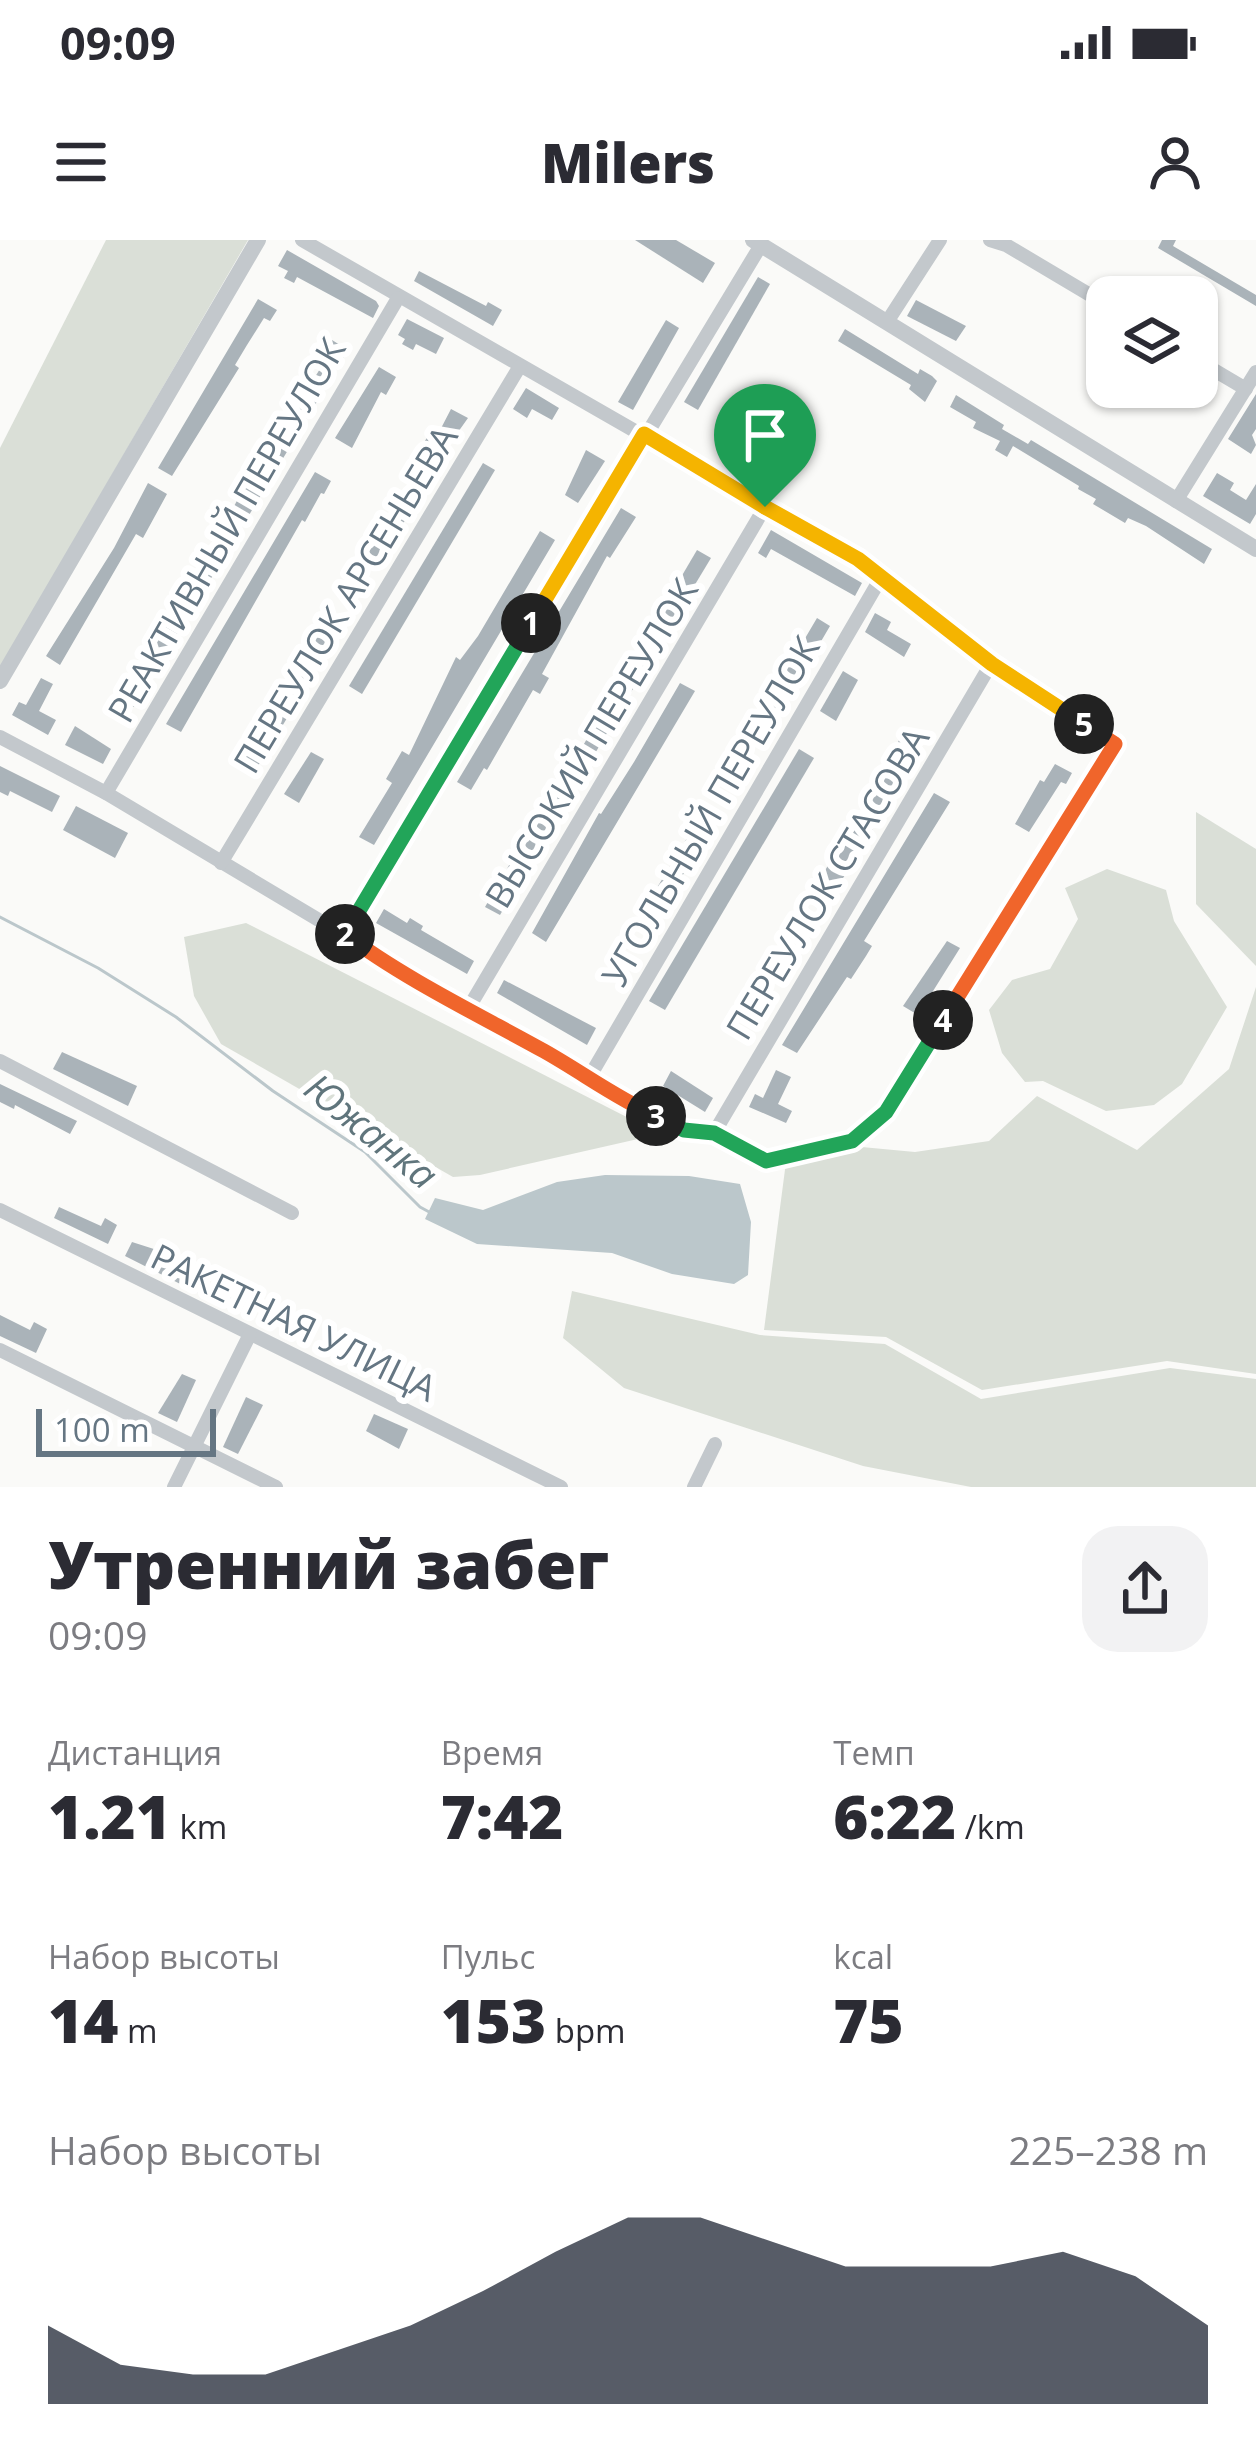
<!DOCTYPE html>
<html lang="ru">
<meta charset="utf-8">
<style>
:root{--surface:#fff;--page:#f2f2f3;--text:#2b2b33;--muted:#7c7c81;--accent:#111827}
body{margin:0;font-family:"Open Sans",sans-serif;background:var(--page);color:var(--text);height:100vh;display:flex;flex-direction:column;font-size:45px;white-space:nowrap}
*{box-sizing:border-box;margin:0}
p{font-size:39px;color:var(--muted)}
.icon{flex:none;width:66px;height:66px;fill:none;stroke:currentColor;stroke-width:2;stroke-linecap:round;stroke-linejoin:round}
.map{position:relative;height:1247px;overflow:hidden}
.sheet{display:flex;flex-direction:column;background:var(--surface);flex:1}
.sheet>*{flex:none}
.controls{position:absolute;left:1086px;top:36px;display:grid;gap:24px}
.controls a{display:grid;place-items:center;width:132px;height:132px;border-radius:24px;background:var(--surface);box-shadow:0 3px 9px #0004;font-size:60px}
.scale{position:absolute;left:36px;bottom:30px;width:180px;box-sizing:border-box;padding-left:12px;border:6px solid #657683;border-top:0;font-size:33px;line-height:42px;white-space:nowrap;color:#657683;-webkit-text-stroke:9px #fff;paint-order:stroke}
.pin{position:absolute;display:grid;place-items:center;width:102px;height:102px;color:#fff;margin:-123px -51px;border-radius:50% 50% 50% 0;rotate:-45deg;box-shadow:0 0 12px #0007}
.pin .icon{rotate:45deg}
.km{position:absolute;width:60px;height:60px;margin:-30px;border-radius:50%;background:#222;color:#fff;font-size:33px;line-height:60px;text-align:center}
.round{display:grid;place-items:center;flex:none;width:126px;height:126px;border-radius:36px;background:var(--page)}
.summary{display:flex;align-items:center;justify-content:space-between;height:204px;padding:0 48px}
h1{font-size:66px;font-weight:800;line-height:90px}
.stats{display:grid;grid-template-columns:repeat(3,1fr);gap:18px;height:204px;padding:12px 48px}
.stats div{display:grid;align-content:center}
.stats b{font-size:60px;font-weight:800}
.stats small{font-size:33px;font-weight:400}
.stats p{font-size:33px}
.chart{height:336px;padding:24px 48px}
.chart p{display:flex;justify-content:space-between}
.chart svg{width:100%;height:216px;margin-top:12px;fill:var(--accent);opacity:.7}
.status{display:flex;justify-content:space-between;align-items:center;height:84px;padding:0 60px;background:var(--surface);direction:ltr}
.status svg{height:33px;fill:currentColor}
header{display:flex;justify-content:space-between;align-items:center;height:156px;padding:0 48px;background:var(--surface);font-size:54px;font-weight:800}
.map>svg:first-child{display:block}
.green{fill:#dadfd7}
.water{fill:#bbc7cb}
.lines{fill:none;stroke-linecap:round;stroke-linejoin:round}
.stream{stroke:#bbc7cb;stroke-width:3}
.building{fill:#aab3b9}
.minor{stroke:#c3c8cc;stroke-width:14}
.tertiary{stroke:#c3c8cc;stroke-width:16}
.split-1-casing{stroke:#fff;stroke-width:24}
.split-2-casing{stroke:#fff;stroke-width:24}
.split-3-casing{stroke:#fff;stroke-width:24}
.split-4-casing{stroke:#fff;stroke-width:24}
.split-5-casing{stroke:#fff;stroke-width:24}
.split-6-casing{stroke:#fff;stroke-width:24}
.split-1{stroke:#f5b400;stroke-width:15}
.split-2{stroke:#22a559;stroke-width:15}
.split-3{stroke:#f0652b;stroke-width:15}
.split-4{stroke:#22a559;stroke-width:15}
.split-5{stroke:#f0652b;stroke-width:15}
.split-6{stroke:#f5b400;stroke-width:15}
.labels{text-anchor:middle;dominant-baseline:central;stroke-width:12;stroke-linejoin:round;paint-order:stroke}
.street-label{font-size:36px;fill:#657683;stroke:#fff}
.water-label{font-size:39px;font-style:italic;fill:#60757c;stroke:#fff}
</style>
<div class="status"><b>09:09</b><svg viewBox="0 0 49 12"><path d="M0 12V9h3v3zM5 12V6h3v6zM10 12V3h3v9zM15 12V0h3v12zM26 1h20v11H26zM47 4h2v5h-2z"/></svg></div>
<header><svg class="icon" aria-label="menu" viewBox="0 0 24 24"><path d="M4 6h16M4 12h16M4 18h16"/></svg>Milers<svg class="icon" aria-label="person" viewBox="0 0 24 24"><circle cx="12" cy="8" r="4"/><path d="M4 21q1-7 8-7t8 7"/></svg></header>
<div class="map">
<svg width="1256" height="1247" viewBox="0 0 1256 1247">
<rect width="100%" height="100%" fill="#fafaf8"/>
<g class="green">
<polygon points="106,0 248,0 0,428 0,208"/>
<polygon points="1196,572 1256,609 1256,726 1196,664"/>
<polygon points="1107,629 1166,650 1174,681 1227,767 1182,844 1154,865 1106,871 1043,841 1025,842 1002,813 989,770 1012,740 1050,729 1078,679 1065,648"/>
<polygon points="246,683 660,894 480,935 453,937 221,804 194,756 184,697"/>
<polygon points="1256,747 1256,1134 1167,1121 982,1150 886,1097 764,1090 786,922 851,906 915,912 989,901 1037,856 1137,910 1229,829"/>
<polygon points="572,1051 760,1095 885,1104 981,1159 1170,1128 1256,1139 1256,1247 971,1247 863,1226 624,1148 563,1098"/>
</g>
<polygon class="water" points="605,935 689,936 740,944 751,982 748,1035 734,1044 672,1034 612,1013 477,1004 425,979 435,958 483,970 557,942"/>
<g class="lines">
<polyline class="stream" points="0,677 98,728 176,777 273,851 365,912 420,967 431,973"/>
</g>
<g class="building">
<polygon points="635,0 676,0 715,23 703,43"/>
<polygon points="1162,0 1176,0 1173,6 1256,55 1256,66 1158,8"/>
<polygon points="287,10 376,61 379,66 373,78 297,37 294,43 284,38 288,31 278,26"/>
<polygon points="419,31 486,66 488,62 502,70 493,86 414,41"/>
<polygon points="758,37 770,44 698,170 684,162"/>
<polygon points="258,59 277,70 270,81 264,78 247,105 235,125 239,128 172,236 158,228"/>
<polygon points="916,60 966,86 956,101 907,76"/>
<polygon points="407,79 444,98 436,114 416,104 413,110 402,104 405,99 398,95"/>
<polygon points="666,80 679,88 633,170 618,162"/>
<polygon points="845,89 918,134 920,129 932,136 937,141 925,162 909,149 911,145 838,101"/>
<polygon points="332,100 348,110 134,467 121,460 229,276 244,247 241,245 260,214 265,216 272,207 296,167 292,165 299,152 304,155 326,119 322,117"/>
<polygon points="379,127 396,137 386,155 381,152 352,208 335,198"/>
<polygon points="526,148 559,168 552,180 532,169 527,178 513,169"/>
<polygon points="1256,154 1256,189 1252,195 1256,205 1251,214 1228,199"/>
<polygon points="956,155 1004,185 1002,189 1028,204 1031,200 1212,309 1204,324 1146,286 1128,278 1125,283 1093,264 1096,259 1078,249 1079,246 1013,206 1007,217 995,210 1000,201 973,188 976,182 950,167"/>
<polygon points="451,169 468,178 441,216 380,325 366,317 413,236 405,232 430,193 437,196"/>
<polygon points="586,210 605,221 578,263 565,255"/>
<polygon points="483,223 495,230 362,454 349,446"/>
<polygon points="315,232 331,241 324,254 321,253 305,282 302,280 181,492 166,484"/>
<polygon points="1217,233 1234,243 1230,250 1246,260 1256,244 1256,274 1250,284 1203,256"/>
<polygon points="148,243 167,254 143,298 136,294 60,425 46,416 114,308"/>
<polygon points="621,268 636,277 610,318 607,316 542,434 549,438 540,454 533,450 487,530 484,528 471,550 457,542"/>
<polygon points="771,290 862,343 855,356 771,309 766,318 758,313"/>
<polygon points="540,291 555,300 374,605 359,597 392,543 386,539 402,511 409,515 456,417 460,420 478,396"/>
<polygon points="697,310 711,318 670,386 657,378"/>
<polygon points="875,373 891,382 887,390 911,404 904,417 865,392"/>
<polygon points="817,378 830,386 761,504 741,492 749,479 755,483"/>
<polygon points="325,380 341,389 255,531 243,523 277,456 282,459"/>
<polygon points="633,417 647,425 500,675 485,667 569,521 573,523 596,483 615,441 618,443"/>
<polygon points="843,431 858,440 836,481 820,471"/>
<polygon points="41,438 53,444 39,471 56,480 48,495 12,475 19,462 26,465"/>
<polygon points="680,443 695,451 546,702 532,693 599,573 601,574 634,522"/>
<polygon points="75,486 111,509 103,524 65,505"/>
<polygon points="900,498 918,509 882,574 868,566"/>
<polygon points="799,509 814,518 665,770 649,761"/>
<polygon points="311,512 324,519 299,563 284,554"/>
<polygon points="1055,524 1072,533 1066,544 1061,542 1029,592 1015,584 1040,540 1044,542"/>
<polygon points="0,526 60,556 52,572 10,551 8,556 0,552"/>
<polygon points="934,553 950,562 864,701 872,706 866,716 851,739 847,737 797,813 782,805"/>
<polygon points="707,565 721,573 665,664 652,656"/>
<polygon points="76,566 128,593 115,618 63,590"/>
<polygon points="856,580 873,590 830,659 813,650"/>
<polygon points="384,669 407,683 410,678 423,686 421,690 474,721 467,734 376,683"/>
<polygon points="947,701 960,708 918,775 903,766"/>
<polygon points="504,740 596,788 587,805 497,753"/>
<polygon points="62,812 137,846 128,866 53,829"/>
<polygon points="776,830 791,837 778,864 792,871 786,883 749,867 755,854 763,858"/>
<polygon points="671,831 713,858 705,872 663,846"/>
<polygon points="0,844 77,881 70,894 15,865 14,869 0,862"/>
<polygon points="59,967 101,986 105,978 117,985 108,1004 54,978"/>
<polygon points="132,1002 157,1010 155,1014 209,1041 202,1055 125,1016"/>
<polygon points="0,1075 30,1090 34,1082 47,1089 36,1113 0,1096"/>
<polygon points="182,1134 196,1140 177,1182 158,1173"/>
<polygon points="246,1157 263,1165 238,1214 223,1207"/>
<polygon points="374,1174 408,1189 399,1209 366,1191"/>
</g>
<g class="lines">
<g class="minor">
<polyline points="990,0 1006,5 1107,65"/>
<polyline points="887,82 940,0"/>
<polyline points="1197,120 1246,149"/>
<polyline points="1176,261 1256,132"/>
<polyline points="0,497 106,553 468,769 590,836 613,856 684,890 714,893 766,921 852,901 886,871 1115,504 991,424 858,319 302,0"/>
<polyline points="106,553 398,58"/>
<polyline points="221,623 520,126"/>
<polyline points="345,694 761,5"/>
<polyline points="468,769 765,267"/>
<polyline points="0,821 292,973"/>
<polyline points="590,836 882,336"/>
<polyline points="714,893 991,424"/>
<polyline points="0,970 561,1247"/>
<polyline points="0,1110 276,1247"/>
<polyline points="174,1247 250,1094"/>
<polyline points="694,1247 715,1204"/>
</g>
<g class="tertiary">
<polyline points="753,0 1256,309"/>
<polyline points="0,441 258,0"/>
</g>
</g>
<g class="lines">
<g class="split-1-casing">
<polyline id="split-1" points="531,383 644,194 765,267"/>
</g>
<g class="split-2-casing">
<polyline id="split-2" points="345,694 531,383"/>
</g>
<g class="split-3-casing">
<path id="split-3" d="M 345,694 C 401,737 481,776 544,811 C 583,833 616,858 656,876"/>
</g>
<g class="split-4-casing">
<polyline id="split-4" points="656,876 684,890 714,893 766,921 852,901 886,872 943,780"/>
</g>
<g class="split-5-casing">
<polyline id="split-5" points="943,780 1115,504 1084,484"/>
</g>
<g class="split-6-casing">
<polyline id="split-6" points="765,267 858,319 992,424 1084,484"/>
</g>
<use href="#split-1" class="split-1"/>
<use href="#split-2" class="split-2"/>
<use href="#split-3" class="split-3"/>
<use href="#split-4" class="split-4"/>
<use href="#split-5" class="split-5"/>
<use href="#split-6" class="split-6"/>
</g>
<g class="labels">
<g class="street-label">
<text transform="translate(226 290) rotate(-60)">РЕАКТИВНЫЙ ПЕРЕУЛОК</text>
<text transform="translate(345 359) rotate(-59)">ПЕРЕУЛОК АРСЕНЬЕВА</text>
<text transform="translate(591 503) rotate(-59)">ВЫСОКИЙ ПЕРЕУЛОК</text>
<text transform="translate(710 571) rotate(-60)">УГОЛЬНЫЙ ПЕРЕУЛОК</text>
<text transform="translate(827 643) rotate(-59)">ПЕРЕУЛОК СТАСОВА</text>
<text transform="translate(294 1082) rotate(26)">РАКЕТНАЯ УЛИЦА</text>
</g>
<g class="water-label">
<text transform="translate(372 890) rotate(39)">Южанка</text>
</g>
</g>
</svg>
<div class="controls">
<a><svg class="icon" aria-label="layers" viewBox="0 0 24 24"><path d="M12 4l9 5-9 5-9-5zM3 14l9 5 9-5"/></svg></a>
</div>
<div class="scale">100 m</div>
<div class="pin" style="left:765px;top:267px;background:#1e9e55"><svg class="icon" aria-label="arrive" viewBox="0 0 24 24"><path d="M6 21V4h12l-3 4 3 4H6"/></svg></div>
<b class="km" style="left:531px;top:383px">1</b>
<b class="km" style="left:345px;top:694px">2</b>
<b class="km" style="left:656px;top:876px">3</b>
<b class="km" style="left:943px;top:780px">4</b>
<b class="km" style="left:1084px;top:484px">5</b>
</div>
<section class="sheet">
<div class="summary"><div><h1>Утренний забег</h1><p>09:09</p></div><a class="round"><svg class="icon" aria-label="share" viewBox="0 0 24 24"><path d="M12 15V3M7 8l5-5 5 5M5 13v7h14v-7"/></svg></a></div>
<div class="stats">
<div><p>Дистанция</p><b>1.21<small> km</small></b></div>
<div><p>Время</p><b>7:42</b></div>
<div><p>Темп</p><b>6:22<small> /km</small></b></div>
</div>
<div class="stats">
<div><p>Набор высоты</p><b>14<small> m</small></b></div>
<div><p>Пульс</p><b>153<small> bpm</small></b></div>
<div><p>kcal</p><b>75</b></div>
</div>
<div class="chart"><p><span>Набор высоты</span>225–238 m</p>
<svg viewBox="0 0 160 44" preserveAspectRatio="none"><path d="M0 44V28L10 36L20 38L30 38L40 33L50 28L60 21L70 13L80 6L90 6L100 11L110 16L120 16L130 16L140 13L150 18L160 28V44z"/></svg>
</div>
</section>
